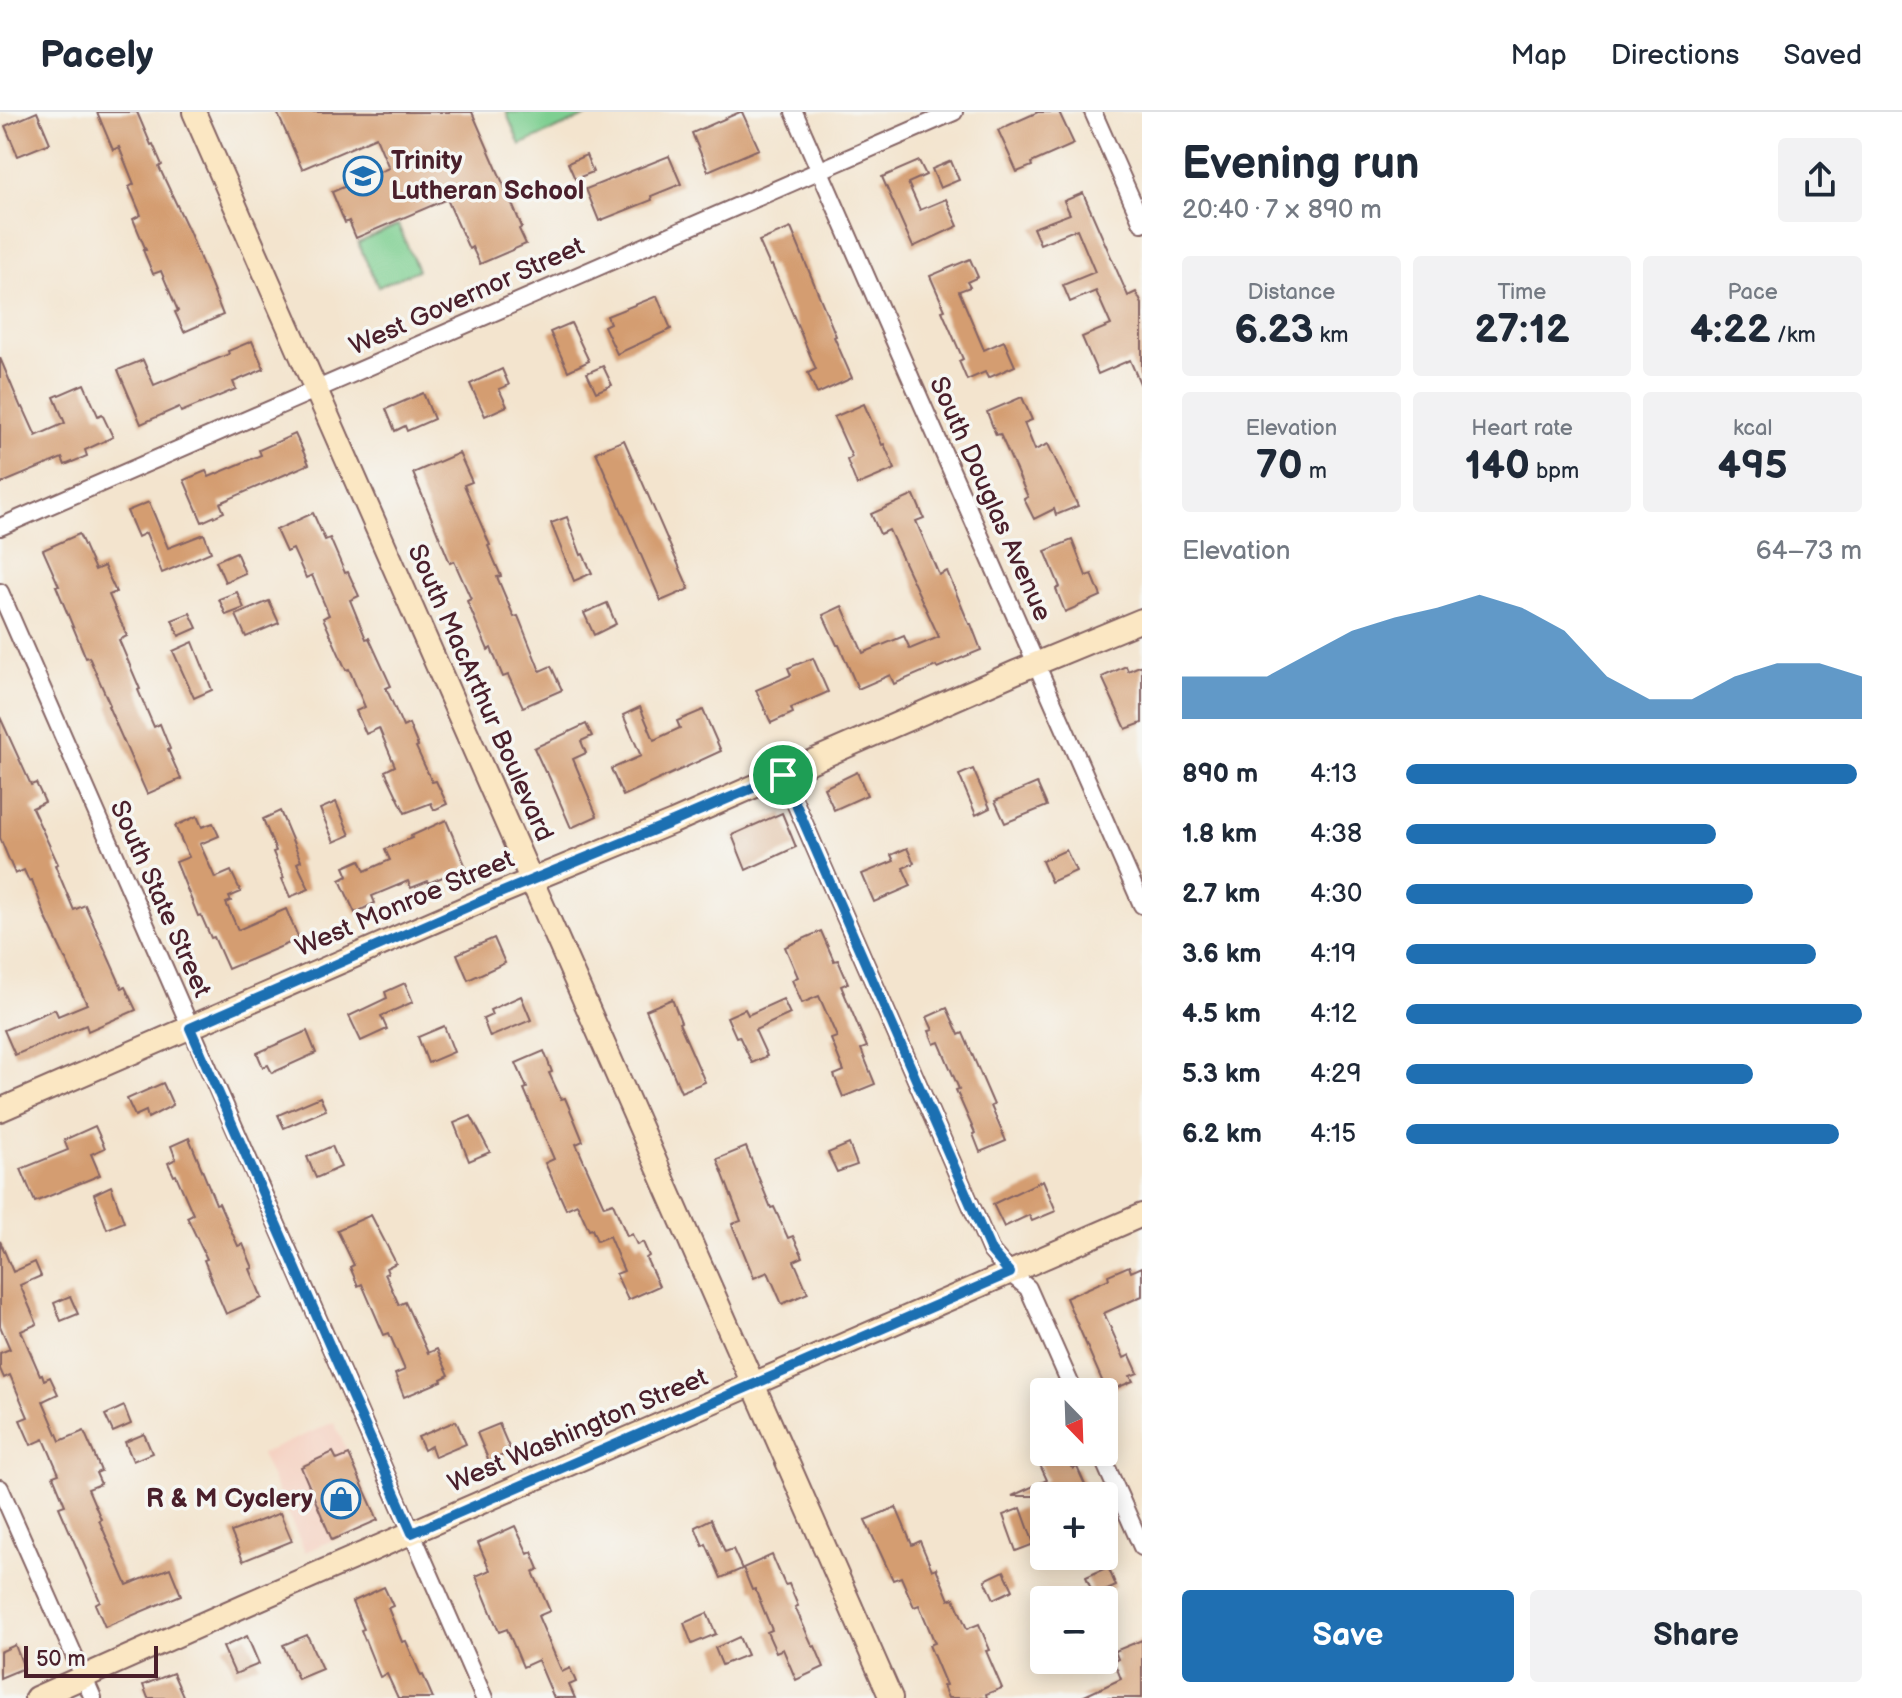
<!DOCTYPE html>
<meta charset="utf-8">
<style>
:root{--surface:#fff;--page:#f2f2f3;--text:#1f2937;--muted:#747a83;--line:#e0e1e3;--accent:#1f6fb2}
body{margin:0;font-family:"Balsamiq Sans",sans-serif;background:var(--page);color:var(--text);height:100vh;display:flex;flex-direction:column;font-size:30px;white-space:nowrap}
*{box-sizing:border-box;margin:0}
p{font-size:26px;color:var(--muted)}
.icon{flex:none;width:44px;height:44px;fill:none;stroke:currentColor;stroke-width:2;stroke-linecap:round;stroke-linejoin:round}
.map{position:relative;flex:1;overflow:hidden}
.drawer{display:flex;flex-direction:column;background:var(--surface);width:760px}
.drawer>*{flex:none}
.needle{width:52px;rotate:157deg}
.fabs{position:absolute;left:1030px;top:1266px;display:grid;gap:16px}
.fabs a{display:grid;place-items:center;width:88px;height:88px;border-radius:8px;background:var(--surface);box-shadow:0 4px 20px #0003;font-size:40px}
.scale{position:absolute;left:24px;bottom:20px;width:134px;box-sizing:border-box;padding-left:8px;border:4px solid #4a1f2b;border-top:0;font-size:22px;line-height:28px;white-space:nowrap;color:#4a1f2b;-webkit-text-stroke:6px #f6f6f2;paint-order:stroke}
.pin{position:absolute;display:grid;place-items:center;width:68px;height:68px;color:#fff;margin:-34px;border:4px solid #fff;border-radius:50%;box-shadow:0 2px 8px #0007}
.round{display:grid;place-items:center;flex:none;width:84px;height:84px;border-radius:8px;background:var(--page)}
.head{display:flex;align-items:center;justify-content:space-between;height:136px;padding:0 40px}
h1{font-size:44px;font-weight:700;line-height:60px}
.metrics{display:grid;grid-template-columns:repeat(3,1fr);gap:12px;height:136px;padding:8px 40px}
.metrics div{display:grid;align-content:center;border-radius:8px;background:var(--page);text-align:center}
.metrics b{font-size:40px;font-weight:700}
.metrics small{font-size:22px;font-weight:400}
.metrics p{font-size:22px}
.chart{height:224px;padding:16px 40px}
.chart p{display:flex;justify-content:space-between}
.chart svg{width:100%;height:144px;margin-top:8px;fill:var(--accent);opacity:.7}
.action{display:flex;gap:16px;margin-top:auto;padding:16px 40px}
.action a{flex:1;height:92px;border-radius:8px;background:var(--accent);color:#fff;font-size:32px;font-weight:700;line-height:92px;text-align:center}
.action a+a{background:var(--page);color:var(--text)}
ul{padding:0 40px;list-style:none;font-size:26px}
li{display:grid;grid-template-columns:128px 96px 1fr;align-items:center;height:60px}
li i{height:20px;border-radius:10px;background:var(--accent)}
header{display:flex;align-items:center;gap:48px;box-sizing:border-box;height:112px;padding:0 40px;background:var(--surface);border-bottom:2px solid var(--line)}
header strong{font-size:38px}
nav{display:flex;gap:44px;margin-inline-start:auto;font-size:28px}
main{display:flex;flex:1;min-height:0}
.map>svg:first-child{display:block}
.built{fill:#f5d2c2}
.green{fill:#7ecf91;stroke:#64775e;stroke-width:2}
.building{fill:#d49d71}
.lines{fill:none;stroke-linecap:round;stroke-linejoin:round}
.street-casing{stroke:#856464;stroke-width:20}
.secondary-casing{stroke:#856464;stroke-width:26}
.street{stroke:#fff;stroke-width:16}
.secondary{stroke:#fbe7c3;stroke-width:22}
.route-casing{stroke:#fff;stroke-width:16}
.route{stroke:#1f6fb2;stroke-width:10}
.labels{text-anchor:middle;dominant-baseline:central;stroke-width:7;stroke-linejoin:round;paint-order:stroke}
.poi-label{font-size:26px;font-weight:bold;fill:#4a1f2b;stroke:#f6f6f2;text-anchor:start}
.street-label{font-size:26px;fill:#4a1f2b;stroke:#f6f6f2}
</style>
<header>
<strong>Pacely</strong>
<nav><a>Map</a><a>Directions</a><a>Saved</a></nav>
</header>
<main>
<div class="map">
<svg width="1142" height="1586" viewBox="0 0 1142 1586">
<rect width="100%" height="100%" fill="#f6f6f2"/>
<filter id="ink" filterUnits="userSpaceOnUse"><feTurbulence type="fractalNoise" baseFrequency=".0125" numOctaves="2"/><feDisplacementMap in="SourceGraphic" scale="16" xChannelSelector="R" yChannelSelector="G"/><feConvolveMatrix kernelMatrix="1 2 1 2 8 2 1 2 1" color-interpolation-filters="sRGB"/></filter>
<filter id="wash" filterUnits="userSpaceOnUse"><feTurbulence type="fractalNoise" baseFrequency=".006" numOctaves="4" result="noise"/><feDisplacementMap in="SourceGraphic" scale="32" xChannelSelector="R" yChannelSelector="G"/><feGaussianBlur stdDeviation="1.8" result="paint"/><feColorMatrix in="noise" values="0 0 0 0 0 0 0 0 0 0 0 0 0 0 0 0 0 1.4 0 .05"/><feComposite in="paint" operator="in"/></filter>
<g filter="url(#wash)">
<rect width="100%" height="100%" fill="#f3e4ce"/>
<polygon class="built" points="334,1310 378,1409 305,1440 261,1342"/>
<g class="green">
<polygon points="506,0 585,0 587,4 520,33"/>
<polygon points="398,113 418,158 378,175 358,131"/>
</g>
<g id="blocks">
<g class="building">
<polygon points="37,0 50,31 18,44 5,14"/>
<polygon points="97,0 137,0 151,33 153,32 162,53 159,55 189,119 223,203 184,220 175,200 178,199 161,159 153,162 143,138 146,138 133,107 141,103 129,75 134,72 119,35 113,38"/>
<polygon points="277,0 472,0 522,115 519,117 526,132 480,152 472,135 469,137 447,87 356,126 349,109 345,111 332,80 389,56 376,25 302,57"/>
<polygon points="740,0 742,0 759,37 708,59 692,21"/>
<polygon points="1038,0 1059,0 1074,32 1031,51 1032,54 1017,60 998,18"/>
<polygon points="586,43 593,60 575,67 568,51"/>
<polygon points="669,44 681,72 651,84 652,88 599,109 586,77"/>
<polygon points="919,49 926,63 908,71 920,98 946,87 958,114 913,135 882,65"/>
<polygon points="951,49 959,68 940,76 932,57"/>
<polygon points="1083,81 1128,184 1136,180 1142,192 1142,276 1130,248 1098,262 1082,225 1111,213 1096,179 1070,190 1063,173 1095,160 1077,117 1040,132 1033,116 1070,102 1064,89"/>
<polygon points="791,116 836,224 834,225 852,266 817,282 808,261 816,257 772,153 770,154 759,129"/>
<polygon points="970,147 978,165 967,170 970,175 959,179 984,238 1004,229 1015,254 988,266 985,260 967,268 959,249 963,247 942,199 945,198 930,164"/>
<polygon points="657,184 671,217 617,242 604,214 610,211 607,204"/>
<polygon points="571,211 589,249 568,259 550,220"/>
<polygon points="252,229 264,257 233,270 236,277 181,300 179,295 141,312 118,258 143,248 154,273 229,242 228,239"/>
<polygon points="0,246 21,296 23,295 36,324 65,311 54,285 84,272 98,304 102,302 113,325 85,338 87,344 65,353 62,346 0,372"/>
<polygon points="603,254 612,273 596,280 587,261"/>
<polygon points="502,257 509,273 499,277 507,294 485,304 470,272"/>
<polygon points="423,281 434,307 407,319 405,314 395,319 386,297"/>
<polygon points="1022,285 1032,308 1024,311 1035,338 1048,332 1078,394 1056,403 1054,397 1034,407 1024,387 1028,385 1000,322 996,323 987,300"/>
<polygon points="864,292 882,333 884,332 895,357 857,373 847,348 852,345 834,305"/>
<polygon points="295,322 309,352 220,391 224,400 202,410 184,368 206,359 209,365 261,343 259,338"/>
<polygon points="624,328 689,477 661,489 596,340"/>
<polygon points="459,341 472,370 464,373 490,433 488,434 501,464 497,465 514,505 518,504 540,559 551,554 562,578 523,595 508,563 503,565 491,536 488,538 467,489 471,487 454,449 450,451 413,361"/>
<polygon points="914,383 924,406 916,409 939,463 947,459 969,512 971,512 981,538 937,556 936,554 894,572 890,563 858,577 839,533 837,533 823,503 842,494 863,541 904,524 910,537 939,525 889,418 880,422 871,402"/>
<polygon points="149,390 168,436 204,422 211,440 162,461 146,421 138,425 127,399"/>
<polygon points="313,401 325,428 330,426 345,461 348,460 359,484 350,488 366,527 369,526 391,574 386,576 403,615 409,612 418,634 416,635 432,670 436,669 447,692 434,698 431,691 405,701 385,659 395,654 379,616 366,622 356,599 365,595 349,557 346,558 323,506 329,503 312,463 306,466 293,437 286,440 276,418"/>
<polygon points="567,405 581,443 583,442 592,461 574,469 551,411"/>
<polygon points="79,422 95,458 104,454 116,480 109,483 127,524 119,528 140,577 138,578 154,615 160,612 170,637 168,638 181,667 147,682 108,594 110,593 89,545 86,546 56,474 59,474 43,438"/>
<polygon points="1072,428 1086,464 1092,462 1101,484 1065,500 1056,477 1060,475 1045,439"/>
<polygon points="236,440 245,461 225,470 216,449"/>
<polygon points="237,480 244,496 226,503 219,487"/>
<polygon points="269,489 279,511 246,525 236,503"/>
<polygon points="607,491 616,512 594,523 584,501"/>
<polygon points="190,501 197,516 179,524 172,508"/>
<polygon points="193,530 212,578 194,586 173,539"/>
<polygon points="813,546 828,580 791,596 793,601 771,611 756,578 791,563 788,556"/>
<polygon points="1142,553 1142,611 1126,617 1102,565 1126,554 1128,559"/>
<polygon points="640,595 654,628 680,616 677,609 703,598 721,639 623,684 611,657 641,644 623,603"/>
<polygon points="0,605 31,673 36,671 45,690 32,696 58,752 55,753 73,796 74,798 85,793 122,876 125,875 136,898 88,919 86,913 15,943 4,918 55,897 58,904 87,892 46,806 32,768 29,769 24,758 15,762 0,726"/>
<polygon points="586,612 592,624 581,629 586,641 573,647 597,704 571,716 547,660 545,660 534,636"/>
<polygon points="973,657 990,696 976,703 959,663"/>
<polygon points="857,660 867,683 834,698 824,676"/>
<polygon points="1037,671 1047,694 1005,711 995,689"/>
<polygon points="336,690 350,723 334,730 320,697"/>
<polygon points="280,699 301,749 297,751 309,777 290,785 282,767 284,766 273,740 276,739 263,707"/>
<polygon points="782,701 796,735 746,758 732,723"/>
<polygon points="197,704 202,715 213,711 219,724 200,732 215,766 231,759 241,780 229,785 231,789 226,791 238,818 286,797 299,827 228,857 214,825 211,826 201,803 198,804 176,750 189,745 175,714"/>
<polygon points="446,708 466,755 429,771 428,769 411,776 408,769 372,784 375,791 355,801 340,768 348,764 344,755 360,748 365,759 390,748 385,737 412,726 411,724"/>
<polygon points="907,736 914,751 903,756 911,774 874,790 862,762 894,749 891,743"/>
<polygon points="1066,738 1076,759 1051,770 1042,749"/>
<polygon points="821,819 834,849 838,848 848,871 841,874 867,935 861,937 875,972 843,985 834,963 844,959 831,927 837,925 819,884 802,891 792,868 798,865 785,835"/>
<polygon points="494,826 505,851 468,868 457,842"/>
<polygon points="405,871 413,890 381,904 387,917 361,929 349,904 387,886 385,880"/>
<polygon points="521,884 531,908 490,925 483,907 492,903 490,898"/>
<polygon points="672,887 681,910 679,911 705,970 681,980 646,898"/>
<polygon points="783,887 790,902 755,918 767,944 752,951 739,924 736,925 727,905 745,897 748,903"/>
<polygon points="947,896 959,923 963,921 994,993 991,994 1006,1029 980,1040 973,1022 975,1021 956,978 959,977 939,930 934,932 929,919 933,918 927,905"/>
<polygon points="444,914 454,940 428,951 418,925"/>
<polygon points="307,919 316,941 272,961 268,953 263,955 257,941"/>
<polygon points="544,939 552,960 549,961 561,987 565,986 574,1007 583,1029 576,1032 604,1094 613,1091 627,1124 632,1122 637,1133 643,1130 649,1144 646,1146 659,1174 628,1188 616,1162 624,1159 609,1124 597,1129 592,1117 589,1118 577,1092 566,1097 545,1051 554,1047 524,977 527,976 516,951"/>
<polygon points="163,971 173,993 148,1006 146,999 135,1004 127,987"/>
<polygon points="320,985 326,998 284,1016 278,1003"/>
<polygon points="471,1004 490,1040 469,1049 454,1011"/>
<polygon points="95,1014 105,1036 91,1042 100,1063 35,1090 21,1057 68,1038 64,1028"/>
<polygon points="189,1026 216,1092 219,1091 238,1134 243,1132 253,1156 250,1157 262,1186 226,1202 208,1160 209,1160 204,1148 207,1147 187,1105 193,1102 176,1063 174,1064 168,1051 176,1047 171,1034"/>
<polygon points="849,1032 857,1053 837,1060 828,1041"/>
<polygon points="332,1034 341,1055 316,1066 307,1045"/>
<polygon points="746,1035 771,1096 774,1095 788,1126 793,1124 803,1145 794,1149 808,1181 782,1192 768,1160 754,1166 732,1112 741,1109 717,1047"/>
<polygon points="1043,1068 1056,1099 1032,1109 1029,1103 1004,1115 993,1092"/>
<polygon points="111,1074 124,1110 107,1117 94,1082"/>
<polygon points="371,1103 396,1151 386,1156 388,1161 385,1162 399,1193 405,1190 428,1241 437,1237 449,1263 441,1267 442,1269 404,1285 395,1262 405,1258 389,1221 384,1223 362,1172 358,1174 350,1155 354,1153 337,1118"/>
<polygon points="0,1129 13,1160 35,1150 41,1164 20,1173 37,1212 21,1219 40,1263 42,1262 44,1268 50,1265 58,1282 43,1289 60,1329 84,1319 94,1342 101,1359 96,1361 101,1372 88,1377 101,1407 99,1408 127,1473 170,1456 181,1483 105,1515 95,1492 100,1489 59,1395 65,1393 53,1364 59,1362 44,1327 31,1333 20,1308 28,1305 10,1263 4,1266 0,1257 0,1241 10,1237 0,1214"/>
<polygon points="1129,1154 1131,1160 1142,1155 1142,1184 1104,1201 1124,1246 1130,1243 1138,1261 1130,1264 1133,1269 1107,1280 1066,1186 1109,1167 1108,1163"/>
<polygon points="70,1184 78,1202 61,1209 54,1191"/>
<polygon points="124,1294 131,1312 113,1320 105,1303"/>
<polygon points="456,1309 466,1332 435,1345 431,1334 424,1338 418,1325"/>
<polygon points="499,1312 511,1340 489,1349 477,1321"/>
<polygon points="144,1322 152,1341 133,1349 125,1330"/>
<polygon points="333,1340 337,1348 349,1343 378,1408 332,1428 301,1355"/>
<polygon points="1034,1340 1065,1340 1073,1357 1077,1355 1086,1375 1065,1384 1012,1384 1047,1368"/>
<polygon points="896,1395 912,1433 920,1429 932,1458 936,1456 949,1488 954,1486 967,1517 979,1512 990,1538 986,1539 1002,1576 986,1582 987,1586 948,1586 943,1574 946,1573 929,1533 935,1531 919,1493 914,1495 901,1465 893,1468 865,1408"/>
<polygon points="1021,1396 1034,1432 1016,1439 1003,1403"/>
<polygon points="280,1401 292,1429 243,1449 231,1420"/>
<polygon points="711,1407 725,1440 733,1437 742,1457 721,1466 706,1432 703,1434 695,1415"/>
<polygon points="515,1414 528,1442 532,1440 539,1457 533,1460 550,1499 538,1504 562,1560 570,1556 576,1570 569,1573 575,1586 554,1586 538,1548 523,1555 507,1517 499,1520 476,1464 490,1458 478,1431"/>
<polygon points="772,1443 785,1473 789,1472 798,1494 795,1495 813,1535 815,1534 824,1555 796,1568 783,1537 776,1540 767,1520 772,1518 755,1477 752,1478 743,1456"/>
<polygon points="1108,1455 1116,1474 1094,1484 1086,1465"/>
<polygon points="1004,1459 1013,1478 994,1487 985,1468"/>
<polygon points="384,1475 393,1494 388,1496 402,1530 406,1529 421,1564 423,1563 433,1586 398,1586 387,1562 380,1565 361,1518 364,1517 352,1490"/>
<polygon points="707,1501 716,1522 692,1532 684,1511"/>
<polygon points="307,1523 322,1557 298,1567 283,1533"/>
<polygon points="247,1524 259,1552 235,1562 223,1535"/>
<polygon points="739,1525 747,1543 722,1553 715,1536"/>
<polygon points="1142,1528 1142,1586 1080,1586 1121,1567 1114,1549 1118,1547 1115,1539"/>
<polygon points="15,1533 24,1556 0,1566 0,1540"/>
<polygon points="173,1561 184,1586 148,1586 143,1573"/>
</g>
</g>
</g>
<g filter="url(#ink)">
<use href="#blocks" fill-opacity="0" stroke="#856464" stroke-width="2"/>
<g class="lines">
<g class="street-casing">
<g id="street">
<polyline points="794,0 1142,793"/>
<polyline points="1093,0 1142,111"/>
<polyline points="0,415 954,0"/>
<polyline points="0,480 484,1586"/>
<polyline points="783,663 991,1139 1010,1161 1028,1176 1074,1280"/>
<polyline points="1100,1340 1142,1435"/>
<polyline points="0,1376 93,1586"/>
</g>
</g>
<g class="secondary-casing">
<g id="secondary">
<polyline points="194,0 891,1586"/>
<polyline points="0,998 495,783 673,710 1016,560 1142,508"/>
<polyline points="36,1586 245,1493 1142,1103"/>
</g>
</g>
<use href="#street" class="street"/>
<use href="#secondary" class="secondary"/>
</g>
</g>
<g class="lines" filter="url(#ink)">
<g class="route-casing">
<polygon id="route" points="783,663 991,1139 1010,1161 412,1421 190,916 495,783 673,710"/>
</g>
<use href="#route" class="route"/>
</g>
<defs>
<g id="school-ring" transform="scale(2)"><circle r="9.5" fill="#f6f6f2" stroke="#1f6fb2" stroke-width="1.5"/><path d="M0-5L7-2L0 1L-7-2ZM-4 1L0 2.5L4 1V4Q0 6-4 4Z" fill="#1f6fb2"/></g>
<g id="shop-ring" transform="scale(2)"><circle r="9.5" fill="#f6f6f2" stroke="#1f6fb2" stroke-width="1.5"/><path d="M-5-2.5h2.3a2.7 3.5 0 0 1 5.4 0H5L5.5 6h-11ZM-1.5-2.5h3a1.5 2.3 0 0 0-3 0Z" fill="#1f6fb2"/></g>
</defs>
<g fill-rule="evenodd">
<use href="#school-ring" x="363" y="64"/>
<use href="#shop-ring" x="341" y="1387"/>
</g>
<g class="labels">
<g class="poi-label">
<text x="391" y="49">Trinity<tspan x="391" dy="30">Lutheran School</tspan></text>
<text x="313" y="1387" text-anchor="end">R &amp; M Cyclery</text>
</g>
<g class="street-label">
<text transform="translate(467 185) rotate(-24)">West Governor Street</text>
<text transform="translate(990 387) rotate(66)">South Douglas Avenue</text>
<text transform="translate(480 581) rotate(66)">South MacArthur Boulevard</text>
<text transform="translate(160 787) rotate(66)">South State Street</text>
<text transform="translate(405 792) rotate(-23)">West Monroe Street</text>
<text transform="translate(578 1319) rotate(-23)">West Washington Street</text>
</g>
</g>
</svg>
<div class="fabs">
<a><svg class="needle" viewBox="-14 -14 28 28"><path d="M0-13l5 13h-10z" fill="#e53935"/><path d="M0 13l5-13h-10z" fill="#747a83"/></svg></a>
<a>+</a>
<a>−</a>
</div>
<div class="scale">50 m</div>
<div class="pin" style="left:783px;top:663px;background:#1e9e55"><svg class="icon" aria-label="arrive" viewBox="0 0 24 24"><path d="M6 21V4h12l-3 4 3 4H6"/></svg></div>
</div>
<section class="drawer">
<div class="head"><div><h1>Evening run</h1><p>20:40 · 7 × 890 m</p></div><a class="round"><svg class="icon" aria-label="share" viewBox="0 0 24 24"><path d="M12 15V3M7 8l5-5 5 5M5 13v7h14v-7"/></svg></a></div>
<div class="metrics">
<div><p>Distance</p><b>6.23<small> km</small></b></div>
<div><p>Time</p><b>27:12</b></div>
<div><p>Pace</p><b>4:22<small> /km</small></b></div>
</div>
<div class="metrics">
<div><p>Elevation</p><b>70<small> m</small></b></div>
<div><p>Heart rate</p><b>140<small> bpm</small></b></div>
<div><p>kcal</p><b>495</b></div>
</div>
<div class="chart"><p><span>Elevation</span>64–73 m</p>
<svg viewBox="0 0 160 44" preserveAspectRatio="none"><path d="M0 44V31L10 31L20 31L30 24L40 17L50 13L60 10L70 6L80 10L90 17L100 31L110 38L120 38L130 31L140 27L150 27L160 31V44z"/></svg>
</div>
<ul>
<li><b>890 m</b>4:13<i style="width:99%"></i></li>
<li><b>1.8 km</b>4:38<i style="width:68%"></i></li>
<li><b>2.7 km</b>4:30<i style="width:76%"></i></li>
<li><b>3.6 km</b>4:19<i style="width:90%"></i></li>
<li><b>4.5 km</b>4:12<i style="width:100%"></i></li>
<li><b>5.3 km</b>4:29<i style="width:76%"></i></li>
<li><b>6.2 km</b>4:15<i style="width:95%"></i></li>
</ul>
<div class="action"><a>Save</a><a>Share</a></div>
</section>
</main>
